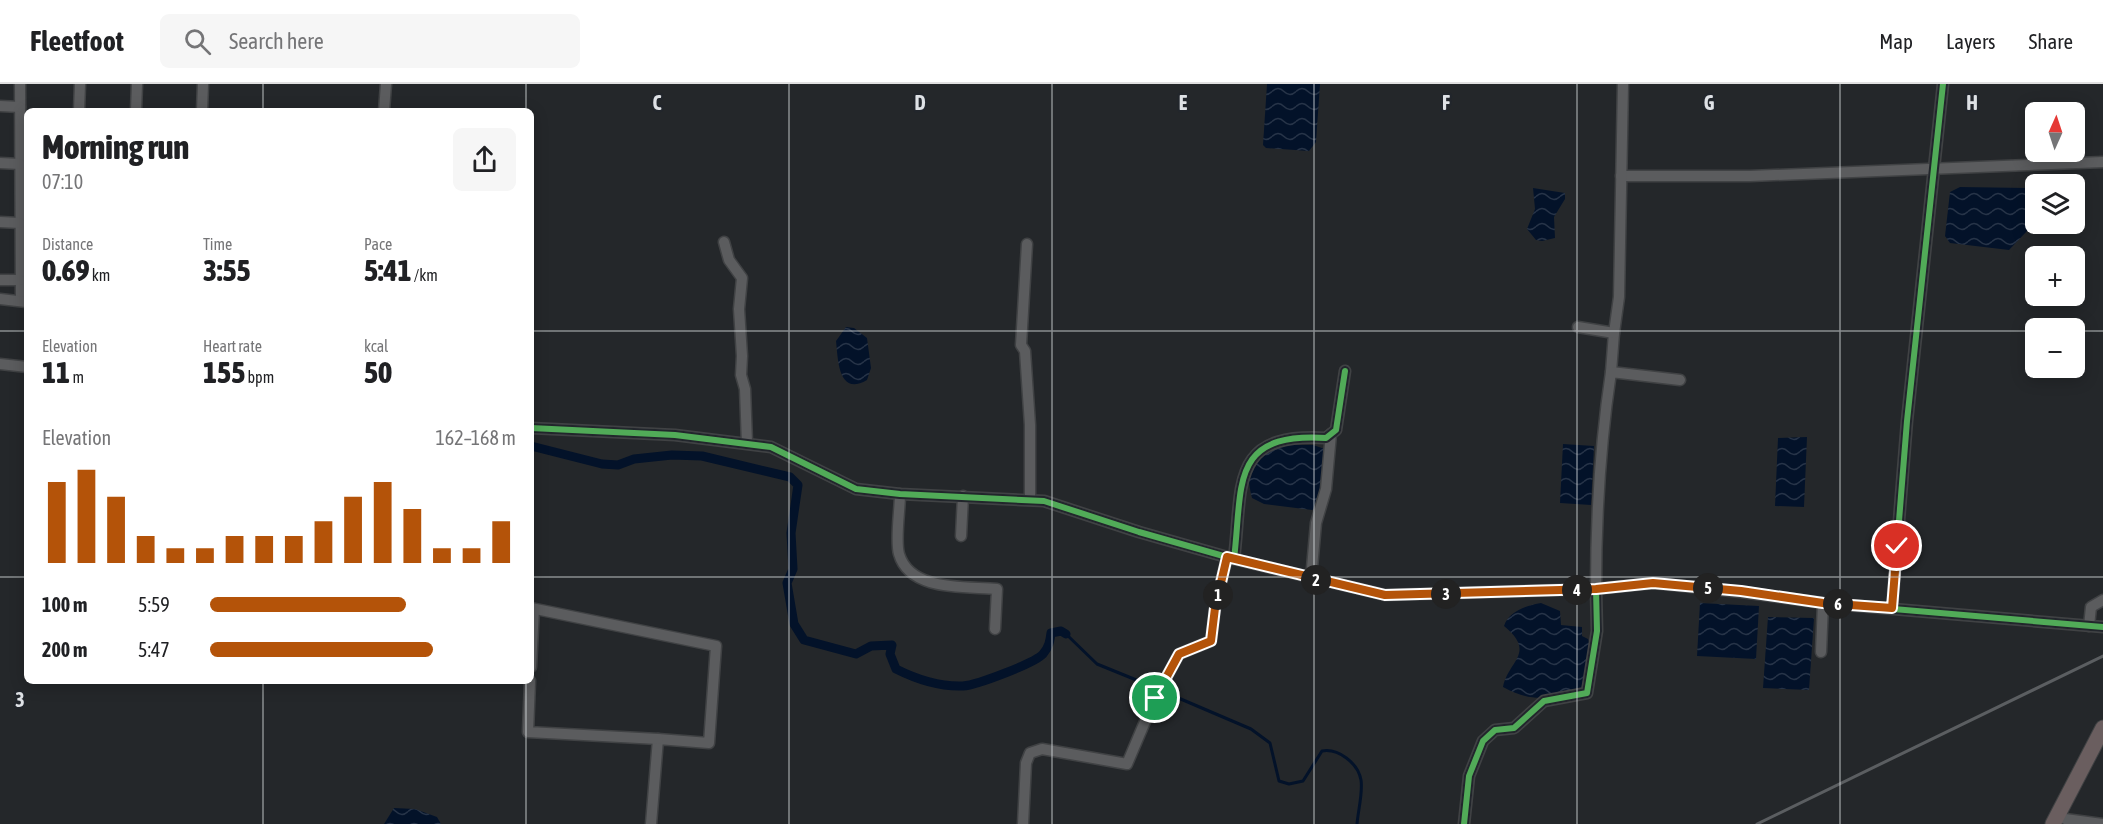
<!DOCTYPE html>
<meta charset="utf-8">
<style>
:root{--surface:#fff;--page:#f6f6f6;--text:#202124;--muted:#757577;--line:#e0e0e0;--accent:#b45309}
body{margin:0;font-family:"Asap Condensed",sans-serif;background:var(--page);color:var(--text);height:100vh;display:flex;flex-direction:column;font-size:22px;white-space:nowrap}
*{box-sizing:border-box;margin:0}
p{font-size:20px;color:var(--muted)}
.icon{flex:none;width:33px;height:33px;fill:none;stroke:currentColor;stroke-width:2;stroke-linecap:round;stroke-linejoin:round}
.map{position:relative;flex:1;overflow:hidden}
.drawer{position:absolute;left:24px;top:24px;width:510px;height:576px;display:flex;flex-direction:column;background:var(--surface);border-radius:9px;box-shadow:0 3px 15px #0003}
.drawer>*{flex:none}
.needle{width:39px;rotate:3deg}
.fabs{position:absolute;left:2025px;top:18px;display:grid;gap:12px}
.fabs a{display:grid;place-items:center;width:60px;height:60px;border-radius:9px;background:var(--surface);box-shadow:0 3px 15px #0003;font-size:30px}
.pin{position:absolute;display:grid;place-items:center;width:51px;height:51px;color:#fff;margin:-26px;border:3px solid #fff;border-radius:50%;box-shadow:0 2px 6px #0007}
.km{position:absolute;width:30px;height:30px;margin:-15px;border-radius:50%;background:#222;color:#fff;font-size:16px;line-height:30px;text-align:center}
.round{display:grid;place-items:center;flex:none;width:63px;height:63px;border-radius:9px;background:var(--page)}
.headline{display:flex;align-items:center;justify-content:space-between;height:102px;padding:0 18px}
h1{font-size:33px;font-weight:800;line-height:45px}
.stats{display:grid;grid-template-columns:repeat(3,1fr);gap:9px;height:102px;padding:6px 18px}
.stats div{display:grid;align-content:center}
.stats b{font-size:30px;font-weight:800}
.stats small{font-size:16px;font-weight:400}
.stats p{font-size:16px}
.chart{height:168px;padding:12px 18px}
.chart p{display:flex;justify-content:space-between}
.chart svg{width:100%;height:108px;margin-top:6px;stroke:var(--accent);stroke-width:6}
ul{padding:0 18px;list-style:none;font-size:20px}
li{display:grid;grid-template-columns:96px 72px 1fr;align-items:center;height:45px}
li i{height:15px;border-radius:8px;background:var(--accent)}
header{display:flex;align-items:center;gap:36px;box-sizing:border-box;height:84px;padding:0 30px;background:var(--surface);border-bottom:2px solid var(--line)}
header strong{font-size:28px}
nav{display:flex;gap:33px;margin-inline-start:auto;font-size:21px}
.search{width:420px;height:54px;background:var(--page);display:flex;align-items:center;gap:15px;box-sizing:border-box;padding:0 21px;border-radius:9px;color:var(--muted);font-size:22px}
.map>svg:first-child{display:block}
.water{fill:url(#water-waves)}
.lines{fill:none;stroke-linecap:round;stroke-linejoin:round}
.stream{stroke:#031229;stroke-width:3}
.canal{stroke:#031229;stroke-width:9}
.minor-casing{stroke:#404244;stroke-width:13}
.highway-casing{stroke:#404244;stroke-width:17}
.minor{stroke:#5b5c5e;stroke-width:10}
.highway{stroke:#6a5e5f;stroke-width:15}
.rail{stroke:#5b5e61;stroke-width:3}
.cycleway-casing{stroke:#22262c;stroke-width:10}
.cycleway{stroke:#51ab58;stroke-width:6}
.route-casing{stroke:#fff;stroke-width:12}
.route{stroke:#b45309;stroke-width:8}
.grid{fill:none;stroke:#dee1e5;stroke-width:1.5;stroke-opacity:0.55}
.grid-label{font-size:20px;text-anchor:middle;font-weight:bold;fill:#dee1e5;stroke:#22262c;stroke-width:4.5;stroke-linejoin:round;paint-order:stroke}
</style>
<header>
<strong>Fleetfoot</strong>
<div class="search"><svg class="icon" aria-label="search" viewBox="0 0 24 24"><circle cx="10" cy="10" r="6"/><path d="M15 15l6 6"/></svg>Search here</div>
<nav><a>Map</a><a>Layers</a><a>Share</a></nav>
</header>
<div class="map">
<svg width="2103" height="740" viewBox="0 0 2103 740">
<defs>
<pattern id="water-waves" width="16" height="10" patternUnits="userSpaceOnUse" patternTransform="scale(1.5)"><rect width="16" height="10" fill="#031229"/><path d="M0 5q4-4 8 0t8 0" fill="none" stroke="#273448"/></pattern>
</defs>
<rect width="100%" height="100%" fill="#24272a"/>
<g class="water">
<polygon points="1267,0 1320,0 1316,58 1309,67 1266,64 1263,61"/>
<polygon points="1960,103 2028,104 2031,111 2027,147 2009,166 1950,159 1945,152 1950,108"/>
<polygon points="1533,104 1565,109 1565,115 1554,133 1555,154 1542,157 1536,156 1527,145 1535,125"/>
<path d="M 846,243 L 854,244 L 867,254 L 871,284 L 867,296 C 838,313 838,275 836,257 Z"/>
<polygon points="1807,353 1804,423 1775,422 1778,354"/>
<polygon points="1563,360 1594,362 1591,421 1560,419"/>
<path d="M 1282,361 L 1313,361 L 1328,366 L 1322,408 L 1317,424 L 1312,426 L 1264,420 L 1252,414 C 1243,380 1254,373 1282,361 Z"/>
<path d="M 1541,519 L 1560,527 L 1561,541 L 1582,543 L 1582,552 L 1588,555 L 1591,564 L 1581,605 C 1549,615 1533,619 1503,603 C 1508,577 1537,569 1504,542 C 1508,528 1527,521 1541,519 Z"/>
<polygon points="1700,519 1759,522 1756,575 1697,572"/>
<polygon points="1768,533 1814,534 1809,606 1763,604"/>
<polygon points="394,724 415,725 437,733 441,740 384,740"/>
</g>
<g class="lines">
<g class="stream">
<polyline points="1066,550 1097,580 1156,604"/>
<path d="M 1162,607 L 1251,645 L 1270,659 L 1279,697 L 1289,700 L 1303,697 L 1322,667 C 1338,664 1358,679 1361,696 C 1363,709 1358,727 1357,740"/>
</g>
<path class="canal" d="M 531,362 L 602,380 L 618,381 L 634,375 L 672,371 L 702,372 L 790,393 L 798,401 L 791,449 L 793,485 L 787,499 L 794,540 L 804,556 L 856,570 L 871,562 L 892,561 L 890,570 L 896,585 C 916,595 940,603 963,602 C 977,601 1035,579 1043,570 C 1049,563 1050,557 1051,549 L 1061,547 L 1066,550"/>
<g class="minor-casing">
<g id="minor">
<polyline points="20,0 21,216"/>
<polyline points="0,22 20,23"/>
<polyline points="79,27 80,0"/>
<polyline points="136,27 137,0"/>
<polyline points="202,27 203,0"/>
<polyline points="384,27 386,0"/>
<polyline points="0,79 20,80"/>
<polyline points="1621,92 1750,92 2103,78"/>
<polyline points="0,138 20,139"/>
<polyline points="724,158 729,176 742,194 739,225 742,272 741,291 745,305 747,359"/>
<polyline points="1027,160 1021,261 1025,267 1030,341 1030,415"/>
<polyline points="0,196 20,196"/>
<polyline points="0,215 26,218"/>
<polyline points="1578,243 1614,249 1611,288"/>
<polyline points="1614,249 1619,213 1623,0"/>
<polyline points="0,280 27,283"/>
<path d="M 531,344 L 675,351 L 771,363 L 856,405 L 900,410 L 1044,417 L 1139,448 L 1234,475 C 1243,401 1229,348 1326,354 L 1336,346 L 1345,287"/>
<path d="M 900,410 C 900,426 895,456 899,470 C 910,508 966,502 997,505 L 995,545"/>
<polyline points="961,452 963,412"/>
<path d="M 1234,475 L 1385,511 L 1596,505 C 1596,432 1600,361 1611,288 L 1680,296"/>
<polyline points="1311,495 1316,439 1326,405 1331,350"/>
<polyline points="531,524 716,562 709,659 658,655 651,740"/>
<polyline points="1892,524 1907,337 1943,0"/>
<polyline points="2089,542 2091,523 2103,516"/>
<polyline points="1821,568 1823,519"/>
<polyline points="531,583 534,525"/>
<polyline points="530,597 528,648 658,655"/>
<polyline points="2065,735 2103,740"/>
<polyline points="1023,740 1026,679 1030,669 1042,665 1127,680 1155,614 1179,570 1211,557 1215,524 1227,473"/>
<polyline points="1464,740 1469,692 1483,657 1495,646 1514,644 1544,617 1587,609 1597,547 1596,505 1653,499 1741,508 1823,519 2103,543"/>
</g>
</g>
<g class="highway-casing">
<polyline id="highway" points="2053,740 2103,644"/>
</g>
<use href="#minor" class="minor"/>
<use href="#highway" class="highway"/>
<polyline class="rail" points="1757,740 2103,572"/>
<g class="cycleway-casing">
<g id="cycleway">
<path d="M 531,344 L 675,351 L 771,363 L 856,405 L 900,410 L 1044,417 L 1139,448 L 1234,475 C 1243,401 1229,348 1326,354 L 1336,346 L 1345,287"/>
<polyline points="1892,524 1907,337 1943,0"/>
<polyline points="1464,740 1469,692 1483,657 1495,646 1514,644 1544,617 1587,609 1597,547 1596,505 1653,499 1741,508 1823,519 2103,543"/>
</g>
</g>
<use href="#cycleway" class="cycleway"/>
</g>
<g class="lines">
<g class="route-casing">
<polyline id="route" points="1155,614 1179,570 1211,557 1215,524 1227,473 1385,511 1596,505 1653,499 1741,507 1823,519 1892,524 1897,462"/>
</g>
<use href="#route" class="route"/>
</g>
<path class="grid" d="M 263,0 L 263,27M 526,0 L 526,27M 789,0 L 789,740M 1052,0 L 1052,740M 1314,0 L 1314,740M 1577,0 L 1577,740M 1840,0 L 1840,740M 0,247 L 27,247M 531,247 L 2036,247M 2074,247 L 2103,247M 0,493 L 27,493M 531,493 L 2103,493M 263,597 L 263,740M 526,597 L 526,740"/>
<g class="grid-label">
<text x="657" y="26">C</text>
<text x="920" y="26">D</text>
<text x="1183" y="26">E</text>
<text x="1446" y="26">F</text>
<text x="1709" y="26">G</text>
<text x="1972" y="26">H</text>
<text x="20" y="623">3</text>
</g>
</svg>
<div class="fabs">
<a><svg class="needle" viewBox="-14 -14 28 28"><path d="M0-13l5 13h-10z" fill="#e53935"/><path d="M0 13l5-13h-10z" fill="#757577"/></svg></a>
<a><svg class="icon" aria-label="layers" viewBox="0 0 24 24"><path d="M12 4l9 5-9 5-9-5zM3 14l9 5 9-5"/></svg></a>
<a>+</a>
<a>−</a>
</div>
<div class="pin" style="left:1155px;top:614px;background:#1e9e55"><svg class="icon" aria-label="arrive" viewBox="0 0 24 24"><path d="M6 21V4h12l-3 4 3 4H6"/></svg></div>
<div class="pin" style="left:1897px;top:462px;background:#d93025"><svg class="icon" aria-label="check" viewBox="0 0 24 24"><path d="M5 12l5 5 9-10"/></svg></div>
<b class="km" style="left:1218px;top:511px">1</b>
<b class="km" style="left:1316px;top:496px">2</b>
<b class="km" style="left:1446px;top:510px">3</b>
<b class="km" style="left:1577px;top:506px">4</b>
<b class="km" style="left:1708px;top:504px">5</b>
<b class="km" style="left:1838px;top:520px">6</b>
<section class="drawer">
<div class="headline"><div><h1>Morning run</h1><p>07:10</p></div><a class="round"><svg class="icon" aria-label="share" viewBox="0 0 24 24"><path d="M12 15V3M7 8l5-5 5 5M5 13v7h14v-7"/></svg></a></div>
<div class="stats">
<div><p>Distance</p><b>0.69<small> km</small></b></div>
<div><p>Time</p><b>3:55</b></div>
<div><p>Pace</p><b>5:41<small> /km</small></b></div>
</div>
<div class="stats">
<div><p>Elevation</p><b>11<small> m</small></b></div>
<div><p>Heart rate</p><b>155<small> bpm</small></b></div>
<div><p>kcal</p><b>50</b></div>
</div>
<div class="chart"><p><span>Elevation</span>162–168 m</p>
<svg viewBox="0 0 160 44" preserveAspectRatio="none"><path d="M5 44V11M15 44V6M25 44V17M35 44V33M45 44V38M55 44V38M65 44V33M75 44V33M85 44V33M95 44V27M105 44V17M115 44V11M125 44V22M135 44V38M145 44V38M155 44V27"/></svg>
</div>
<ul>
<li><b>100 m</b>5:59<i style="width:64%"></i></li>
<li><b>200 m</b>5:47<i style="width:73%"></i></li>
</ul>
</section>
</div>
